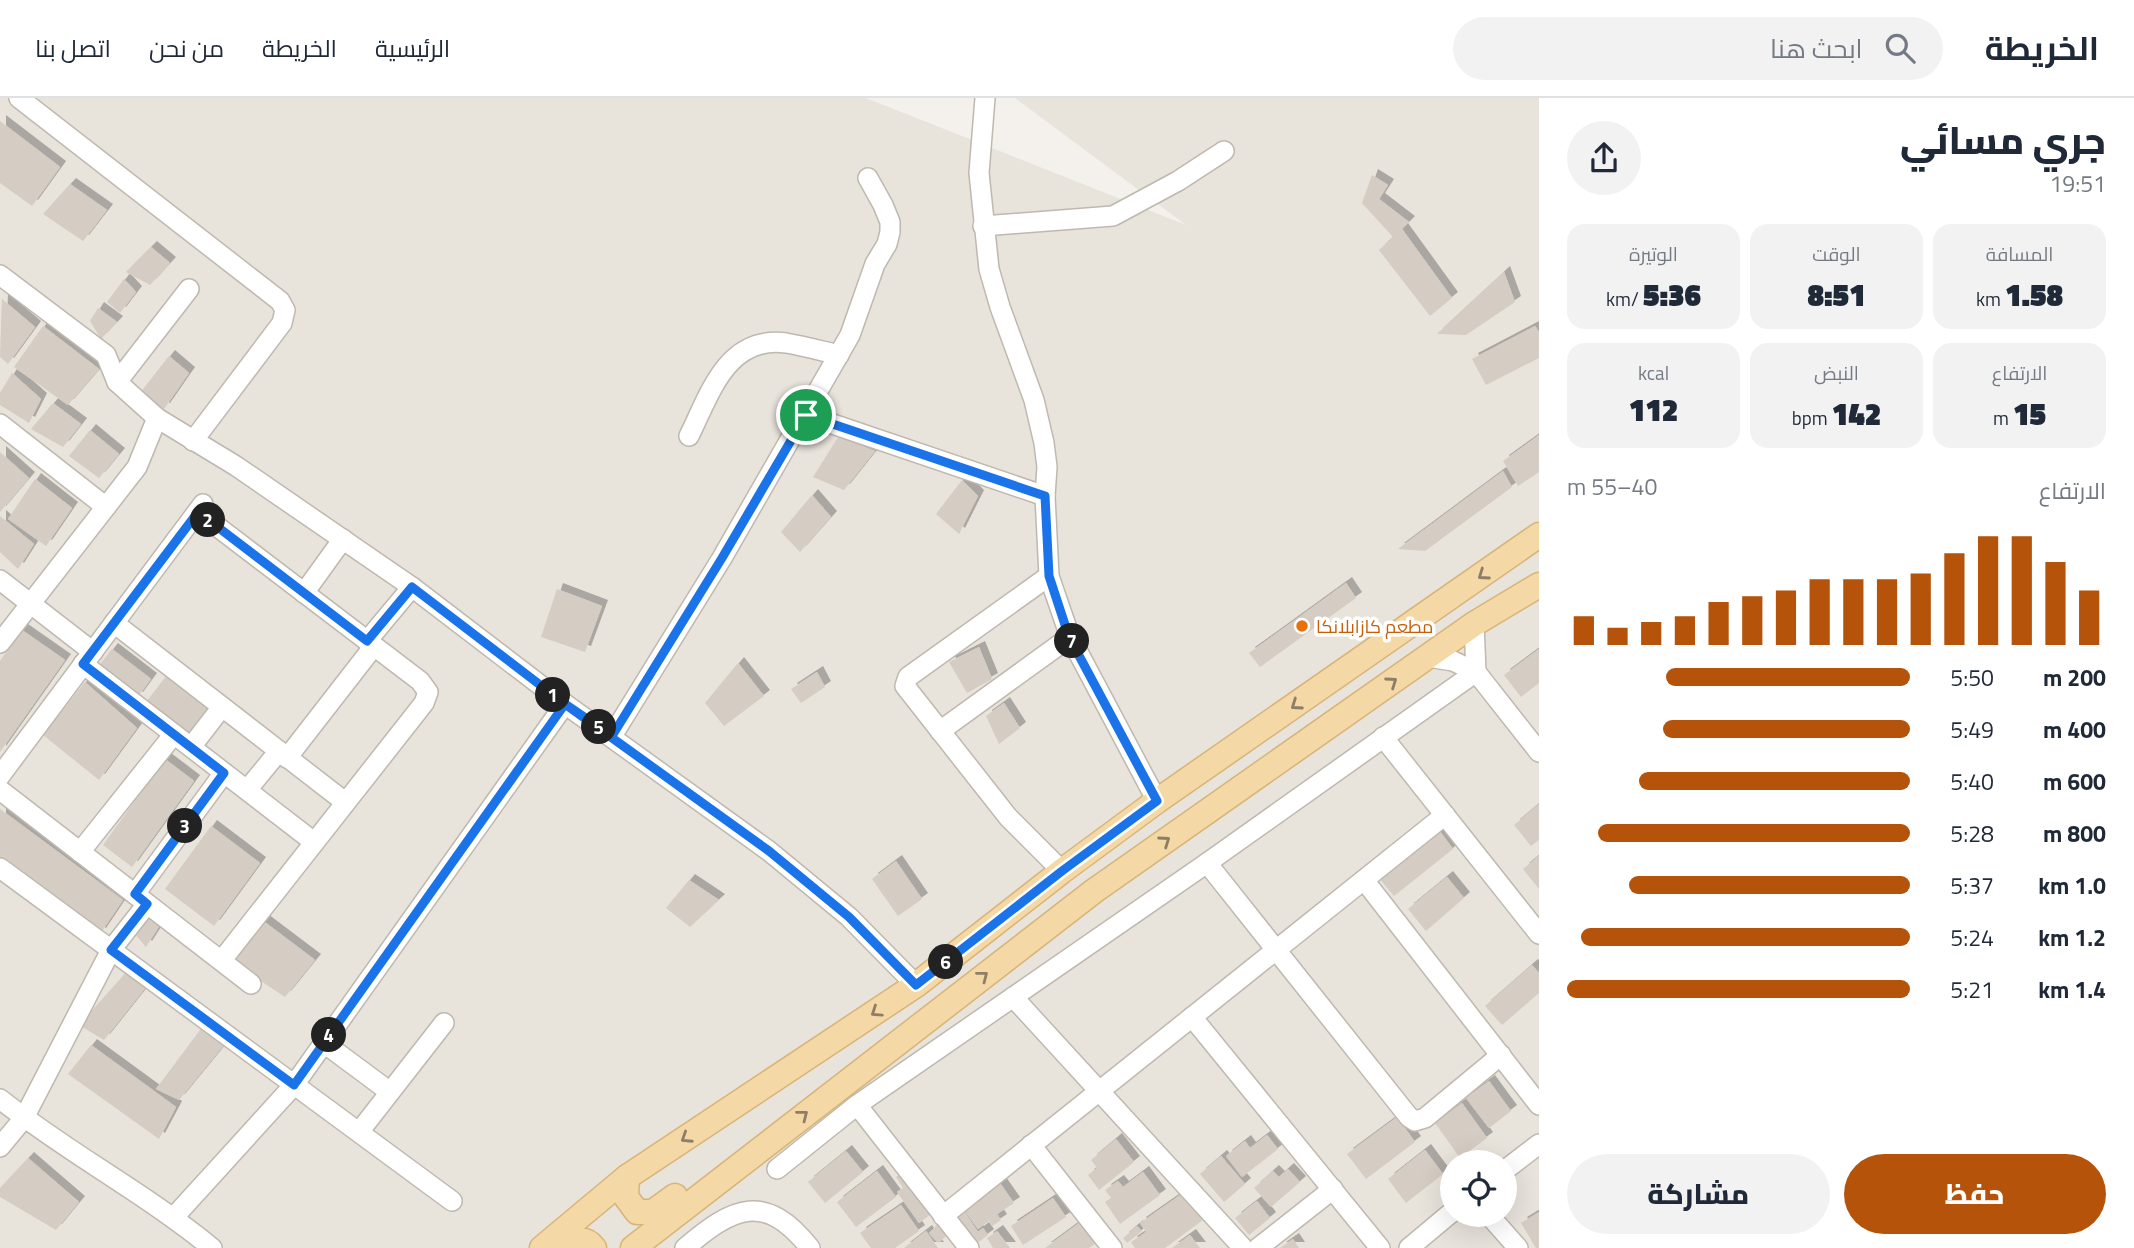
<!DOCTYPE html>
<html lang="ar">
<meta charset="utf-8">
<style>
:root{--surface:#fff;--page:#f2f2f3;--text:#1f2937;--muted:#747a83;--line:#e0e1e3;--accent:#b45309}
body{margin:0;font-family:"Titillium Web",Cairo,sans-serif;background:var(--page);color:var(--text);direction:rtl;height:100vh;display:flex;flex-direction:column;font-size:26px;white-space:nowrap}
*{box-sizing:border-box;margin:0}
p{font-size:23px;color:var(--muted)}
.icon{flex:none;width:38px;height:38px;fill:none;stroke:currentColor;stroke-width:2;stroke-linecap:round;stroke-linejoin:round}
.map{position:relative;flex:1;overflow:hidden;direction:ltr}
.drawer{display:flex;flex-direction:column;background:var(--surface);width:595px}
.drawer>*{flex:none}
.controls{position:absolute;left:1440px;top:1052px;display:grid;gap:14px}
.controls a{display:grid;place-items:center;width:77px;height:77px;border-radius:50%;background:var(--surface);box-shadow:0 7px 28px #0002;font-size:35px}
.pin{position:absolute;display:grid;place-items:center;width:60px;height:60px;color:#fff;margin:-30px;border:4px solid #fff;border-radius:50%;box-shadow:0 2px 7px #0007}
.km{position:absolute;width:35px;height:35px;margin:-18px;border-radius:50%;background:#222;color:#fff;font-size:19px;line-height:35px;text-align:center}
.round{display:grid;place-items:center;flex:none;width:74px;height:74px;border-radius:37px;background:var(--page)}
.summary{display:flex;align-items:center;justify-content:space-between;height:119px;padding:0 28px}
h1{font-size:38px;font-weight:800;line-height:52px}
.figures{display:grid;grid-template-columns:repeat(3,1fr);gap:10px;height:119px;padding:7px 28px}
.figures div{display:grid;align-content:center;border-radius:18px;background:var(--page);text-align:center}
.figures b{font-size:30px;font-weight:800}
.figures small{font-size:19px;font-weight:400}
.figures p{font-size:19px}
.chart{height:196px;padding:14px 28px}
.chart p{display:flex;justify-content:space-between}
.chart svg{width:100%;height:126px;margin-top:7px;stroke:var(--accent);stroke-width:6}
.action{display:flex;gap:14px;margin-top:auto;padding:14px 28px}
.action a{flex:1;height:80px;border-radius:42px;background:var(--accent);color:#fff;font-size:28px;font-weight:800;line-height:80px;text-align:center}
.action a+a{background:var(--page);color:var(--text)}
ul{padding:0 28px;list-style:none;font-size:23px}
li{display:grid;grid-template-columns:112px 84px 1fr;align-items:center;height:52px}
li i{height:18px;border-radius:9px;background:var(--accent)}
header{display:flex;align-items:center;gap:42px;box-sizing:border-box;height:98px;padding:0 35px;background:var(--surface);border-bottom:2px solid var(--line)}
header strong{font-size:33px}
nav{display:flex;gap:38px;margin-inline-start:auto;font-size:24px}
.search{width:490px;height:63px;background:var(--page);display:flex;align-items:center;gap:18px;box-sizing:border-box;padding:0 24px;border-radius:38px;color:var(--muted);font-size:26px}
main{display:flex;flex:1;min-height:0}
.map>svg:first-child{display:block}
.residential{fill:#e8e3db;fill-rule:evenodd}
.building{fill:#d5ccc3;filter:url(#shadow)}
.lines{fill:none;stroke-linecap:round;stroke-linejoin:round}
.minor-casing{stroke:#bfb8af;stroke-width:22}
.major-casing{stroke:#d8b477;stroke-width:27}
.minor{stroke:#fff;stroke-width:19}
.major{stroke:#f4d8a6;stroke-width:24}
.oneway{stroke:#8d7e65}
.route-casing{stroke:#fff;stroke-width:14}
.route{stroke:#1a73e8;stroke-width:9}
.food-dot{fill:#e8710a;stroke:#fff;stroke-width:2.5}
.labels{text-anchor:middle;dominant-baseline:central;stroke-width:7;stroke-linejoin:round;paint-order:stroke}
.food-label{font-size:18px;fill:#c56008;stroke:#fff;text-anchor:start}
</style>
<header>
<strong>الخريطة</strong>
<div class="search"><svg class="icon" aria-label="search" viewBox="0 0 24 24"><circle cx="10" cy="10" r="6"/><path d="M15 15l6 6"/></svg>ابحث هنا</div>
<nav><a>الرئيسية</a><a>الخريطة</a><a>من نحن</a><a>اتصل بنا</a></nav>
</header>
<main>
<section class="drawer">
<div class="summary"><div><h1>جري مسائي</h1><p>19:51</p></div><a class="round"><svg class="icon" aria-label="share" viewBox="0 0 24 24"><path d="M12 15V3M7 8l5-5 5 5M5 13v7h14v-7"/></svg></a></div>
<div class="figures">
<div><p>المسافة</p><b>1.58<small> km</small></b></div>
<div><p>الوقت</p><b>8:51</b></div>
<div><p>الوتيرة</p><b>5:36<small> /km</small></b></div>
</div>
<div class="figures">
<div><p>الارتفاع</p><b>15<small> m</small></b></div>
<div><p>النبض</p><b>142<small> bpm</small></b></div>
<div><p>kcal</p><b>112</b></div>
</div>
<div class="chart"><p><span>الارتفاع</span>40–55 m</p>
<svg viewBox="0 0 160 44" preserveAspectRatio="none"><path d="M5 44V34M15 44V38M25 44V36M35 44V34M45 44V29M55 44V27M65 44V25M75 44V21M85 44V21M95 44V21M105 44V19M115 44V12M125 44V6M135 44V6M145 44V15M155 44V25"/></svg>
</div>
<ul>
<li><b>200 m</b>5:50<i style="width:71%"></i></li>
<li><b>400 m</b>5:49<i style="width:72%"></i></li>
<li><b>600 m</b>5:40<i style="width:79%"></i></li>
<li><b>800 m</b>5:28<i style="width:91%"></i></li>
<li><b>1.0 km</b>5:37<i style="width:82%"></i></li>
<li><b>1.2 km</b>5:24<i style="width:96%"></i></li>
<li><b>1.4 km</b>5:21<i style="width:100%"></i></li>
</ul>
<div class="action"><a>حفظ</a><a>مشاركة</a></div>
</section>
<div class="map">
<svg width="1539" height="1150" viewBox="0 0 1539 1150">
<defs>
<filter id="shadow"><feDropShadow dx="6" dy="-6" stdDeviation="0" flood-color="#0004"/></filter>
</defs>
<rect width="100%" height="100%" fill="#f4f1ec"/>
<path class="residential" d="M 0,0 L 866,0 L 1186,127 L 1015,0 L 1539,0 L 1539,1150 L 0,1150 ZM 1452,1064 L 1505,1064 L 1505,1116 L 1452,1116 Z"/>
<g class="building">
<polygon points="0,23 60,69 32,108 0,85"/>
<polygon points="1372,77 1388,87 1379,101 1409,124 1402,131 1452,200 1430,218 1379,152 1393,139 1362,105"/>
<polygon points="70,86 107,112 83,143 43,116"/>
<polygon points="151,149 170,165 150,187 126,174"/>
<polygon points="1504,174 1515,204 1466,237 1437,236"/>
<polygon points="124,181 136,194 120,215 107,204"/>
<polygon points="2,201 35,229 8,266 0,259"/>
<polygon points="98,210 117,224 101,241 90,223"/>
<polygon points="43,228 99,271 68,307 14,269"/>
<polygon points="1535,228 1539,234 1539,260 1486,287 1472,261"/>
<polygon points="169,258 189,275 164,311 140,295"/>
<polygon points="12,275 41,301 29,325 0,307 0,295"/>
<polygon points="53,305 81,326 63,349 31,331"/>
<polygon points="90,332 119,356 99,380 69,358"/>
<polygon points="1539,337 1539,374 1518,388 1503,363"/>
<polygon points="838,339 875,353 844,392 813,379"/>
<polygon points="0,354 29,380 0,414"/>
<polygon points="1503,373 1512,389 1425,453 1398,451"/>
<polygon points="35,381 72,410 46,448 8,421"/>
<polygon points="962,382 978,398 959,436 936,416"/>
<polygon points="812,397 831,419 800,454 781,434"/>
<polygon points="0,418 34,446 18,471 0,454"/>
<polygon points="1346,485 1356,500 1260,569 1249,555"/>
<polygon points="557,491 602,508 585,554 541,539"/>
<polygon points="22,532 65,562 0,654 0,563"/>
<polygon points="979,549 992,581 967,595 949,564"/>
<polygon points="112,551 151,581 137,600 97,570"/>
<polygon points="1539,551 1539,585 1521,599 1504,577"/>
<polygon points="738,565 764,598 724,628 705,605"/>
<polygon points="817,574 825,589 801,605 791,591"/>
<polygon points="167,577 211,613 188,643 143,608"/>
<polygon points="85,584 137,630 99,682 43,637"/>
<polygon points="1004,605 1020,630 999,646 986,618"/>
<polygon points="165,661 194,683 132,769 103,747"/>
<polygon points="1539,706 1539,742 1531,748 1514,727"/>
<polygon points="0,711 123,802 100,836 0,763"/>
<polygon points="211,728 260,765 214,828 165,791"/>
<polygon points="1439,732 1453,751 1394,798 1379,780"/>
<polygon points="1539,758 1539,791 1523,771"/>
<polygon points="896,763 922,801 898,818 872,781"/>
<polygon points="1447,779 1464,800 1426,833 1408,811"/>
<polygon points="689,782 719,802 690,829 666,810"/>
<polygon points="152,815 160,827 146,849 134,835"/>
<polygon points="262,822 315,862 285,899 231,863"/>
<polygon points="1532,867 1539,875 1539,895 1502,927 1485,908"/>
<polygon points="129,871 147,888 104,942 79,927"/>
<polygon points="203,928 224,947 179,1002 156,991"/>
<polygon points="91,947 176,1009 159,1041 68,976"/>
<polygon points="1489,983 1511,1013 1489,1030 1466,1000"/>
<polygon points="1462,1005 1487,1040 1460,1060 1435,1025"/>
<polygon points="1397,1019 1415,1044 1366,1081 1347,1056"/>
<polygon points="1267,1037 1278,1051 1242,1079 1226,1058 1245,1043 1250,1050"/>
<polygon points="1116,1041 1134,1064 1099,1092 1088,1077 1097,1070 1091,1062"/>
<polygon points="1425,1052 1443,1076 1406,1105 1388,1081"/>
<polygon points="846,1053 863,1074 825,1105 808,1084"/>
<polygon points="1221,1058 1245,1086 1224,1104 1200,1076"/>
<polygon points="28,1060 79,1104 56,1132 0,1099 0,1090"/>
<polygon points="1288,1071 1300,1084 1271,1109 1254,1090 1273,1073 1279,1079"/>
<polygon points="877,1073 896,1099 856,1129 837,1104"/>
<polygon points="905,1073 934,1114 919,1125 897,1094 903,1090 896,1079"/>
<polygon points="1143,1074 1160,1097 1120,1126 1105,1104 1111,1100 1105,1092 1118,1083 1123,1089"/>
<polygon points="1000,1085 1014,1105 997,1116 1001,1122 992,1128 989,1123 978,1131 963,1111"/>
<polygon points="1186,1093 1207,1119 1165,1150 1135,1150 1131,1144 1146,1134 1140,1125"/>
<polygon points="1053,1100 1066,1119 1023,1147 1011,1128"/>
<polygon points="1257,1103 1270,1120 1249,1137 1235,1120"/>
<polygon points="901,1107 919,1133 895,1150 871,1150 860,1135"/>
<polygon points="962,1111 978,1134 983,1130 988,1137 976,1146 955,1115"/>
<polygon points="1539,1114 1539,1150 1536,1150 1521,1125"/>
<polygon points="942,1123 952,1133 938,1145 929,1135"/>
<polygon points="1079,1125 1095,1146 1089,1150 1045,1150"/>
<polygon points="1137,1128 1142,1133 1127,1145 1123,1140"/>
<polygon points="926,1133 938,1150 904,1150"/>
<polygon points="997,1133 1010,1150 993,1150 987,1140"/>
<polygon points="1190,1137 1200,1150 1172,1150"/>
<polygon points="1293,1141 1299,1150 1280,1150"/>
</g>
<g class="lines">
<g class="minor-casing">
<g id="minor">
<polyline points="19,0 280,203 285,212 282,225 193,343"/>
<polyline points="985,0 979,75 989,171 1000,209 1034,302 1044,345 1047,369 1045,398 1049,478 1070,539 1157,703"/>
<polyline points="983,128 1113,118 1178,83 1224,53"/>
<polyline points="0,177 106,257 117,284 157,320 236,368 412,489 565,606 769,753 849,819 916,887"/>
<polyline points="117,284 189,191"/>
<polyline points="806,317 1045,398"/>
<polyline points="0,326 106,409"/>
<path d="M 689,338 C 710,296 727,237 786,245 C 804,248 822,253 839,257"/>
<polyline points="198,414 420,583 428,594 424,605 222,862"/>
<polyline points="1049,478 908,579 905,588 1008,719 1062,773"/>
<polyline points="0,482 93,554"/>
<polyline points="304,495 343,441"/>
<polyline points="114,525 345,704"/>
<polyline points="1474,526 1476,574"/>
<polyline points="367,543 412,489"/>
<polyline points="0,545 137,369 157,320"/>
<polyline points="1428,559 1453,563 1476,574 1539,654"/>
<polyline points="83,566 314,744"/>
<polyline points="940,633 1070,539"/>
<polyline points="612,638 722,460 850,237 875,166 887,146 890,134 890,124 883,107 868,80"/>
<polyline points="1383,639 1539,836"/>
<polyline points="191,649 222,609"/>
<polyline points="287,660 374,548"/>
<polyline points="0,678 203,406"/>
<polyline points="0,692 251,886"/>
<polyline points="247,692 279,653"/>
<polyline points="80,754 174,636"/>
<polyline points="1207,765 1409,1019 1415,1023 1425,1020 1501,957"/>
<polyline points="0,770 452,1103"/>
<polyline points="1364,782 1539,1007"/>
<polyline points="135,796 224,675"/>
<polyline points="1013,899 1243,1150"/>
<polyline points="1192,919 1380,1150"/>
<polyline points="324,945 390,994"/>
<path d="M 0,1001 C 68,1055 145,1095 212,1150"/>
<polyline points="857,1007 969,1150"/>
<polyline points="359,1034 444,925"/>
<polyline points="1031,1047 1112,1150"/>
<polyline points="0,1049 24,1020 111,852 147,806"/>
<polyline points="777,1071 857,1007 1207,765 1476,574"/>
<polyline points="1505,1072 1539,1046"/>
<polyline points="1488,1116 1518,1150"/>
<polyline points="943,1118 1445,717"/>
<polyline points="174,1119 294,987 565,606"/>
<path d="M 685,1150 C 733,1109 765,1093 810,1150"/>
<polyline points="1258,1150 1333,1091"/>
<polyline points="1409,1150 1452,1114"/>
</g>
</g>
<g class="major-casing">
<g id="major">
<polyline points="627,1079 626,1099 637,1114 653,1114 675,1098"/>
<polyline points="542,1150 627,1079 916,887 1062,773 1157,703 1539,437"/>
<path d="M 565,1150 C 575,1142 585,1138 594,1150"/>
<polyline points="633,1150 1094,793 1474,526 1539,487"/>
</g>
</g>
<use href="#minor" class="minor"/>
<use href="#major" class="major"/>
</g>
<defs><path id="oneway-chevron" d="M-2-3.5L2.5 0L-2 3.5" fill="none" stroke-width="1.6" stroke-linecap="round" stroke-linejoin="round" transform="scale(1.75)"/></defs>
<g class="oneway">
<use href="#oneway-chevron" transform="translate(1483 477) rotate(145)"/>
<use href="#oneway-chevron" transform="translate(1392 584) rotate(-35)"/>
<use href="#oneway-chevron" transform="translate(1296 607) rotate(145)"/>
<use href="#oneway-chevron" transform="translate(1165 743) rotate(-35)"/>
<use href="#oneway-chevron" transform="translate(983 878) rotate(-38)"/>
<use href="#oneway-chevron" transform="translate(876 914) rotate(146)"/>
<use href="#oneway-chevron" transform="translate(803 1017) rotate(-38)"/>
<use href="#oneway-chevron" transform="translate(686 1040) rotate(147)"/>
</g>
<g class="lines">
<g class="route-casing">
<polyline id="route" points="806,317 722,460 612,638 565,606 412,489 367,543 198,414 83,566 224,675 135,796 147,806 111,852 294,987 565,606 769,753 849,819 916,887 1062,773 1157,703 1069,539 1049,478 1045,398 806,317"/>
</g>
<use href="#route" class="route"/>
</g>
<circle class="food-dot" cx="1302" cy="528" r="7"/>
<g class="labels">
<g class="food-label">
<text x="1316" y="528">مطعم كازابلانكا</text>
</g>
</g>
</svg>
<div class="controls">
<a><svg class="icon" aria-label="locate" viewBox="0 0 24 24"><circle cx="12" cy="12" r="6"/><path d="M12 2v4M12 18v4M2 12h4M18 12h4"/></svg></a>
</div>
<div class="pin" style="left:806px;top:317px;background:#1e9e55"><svg class="icon" aria-label="arrive" viewBox="0 0 24 24"><path d="M6 21V4h12l-3 4 3 4H6"/></svg></div>
<b class="km" style="left:553px;top:597px">1</b>
<b class="km" style="left:208px;top:422px">2</b>
<b class="km" style="left:185px;top:728px">3</b>
<b class="km" style="left:329px;top:937px">4</b>
<b class="km" style="left:599px;top:629px">5</b>
<b class="km" style="left:946px;top:864px">6</b>
<b class="km" style="left:1072px;top:543px">7</b>
</div>
</main>
